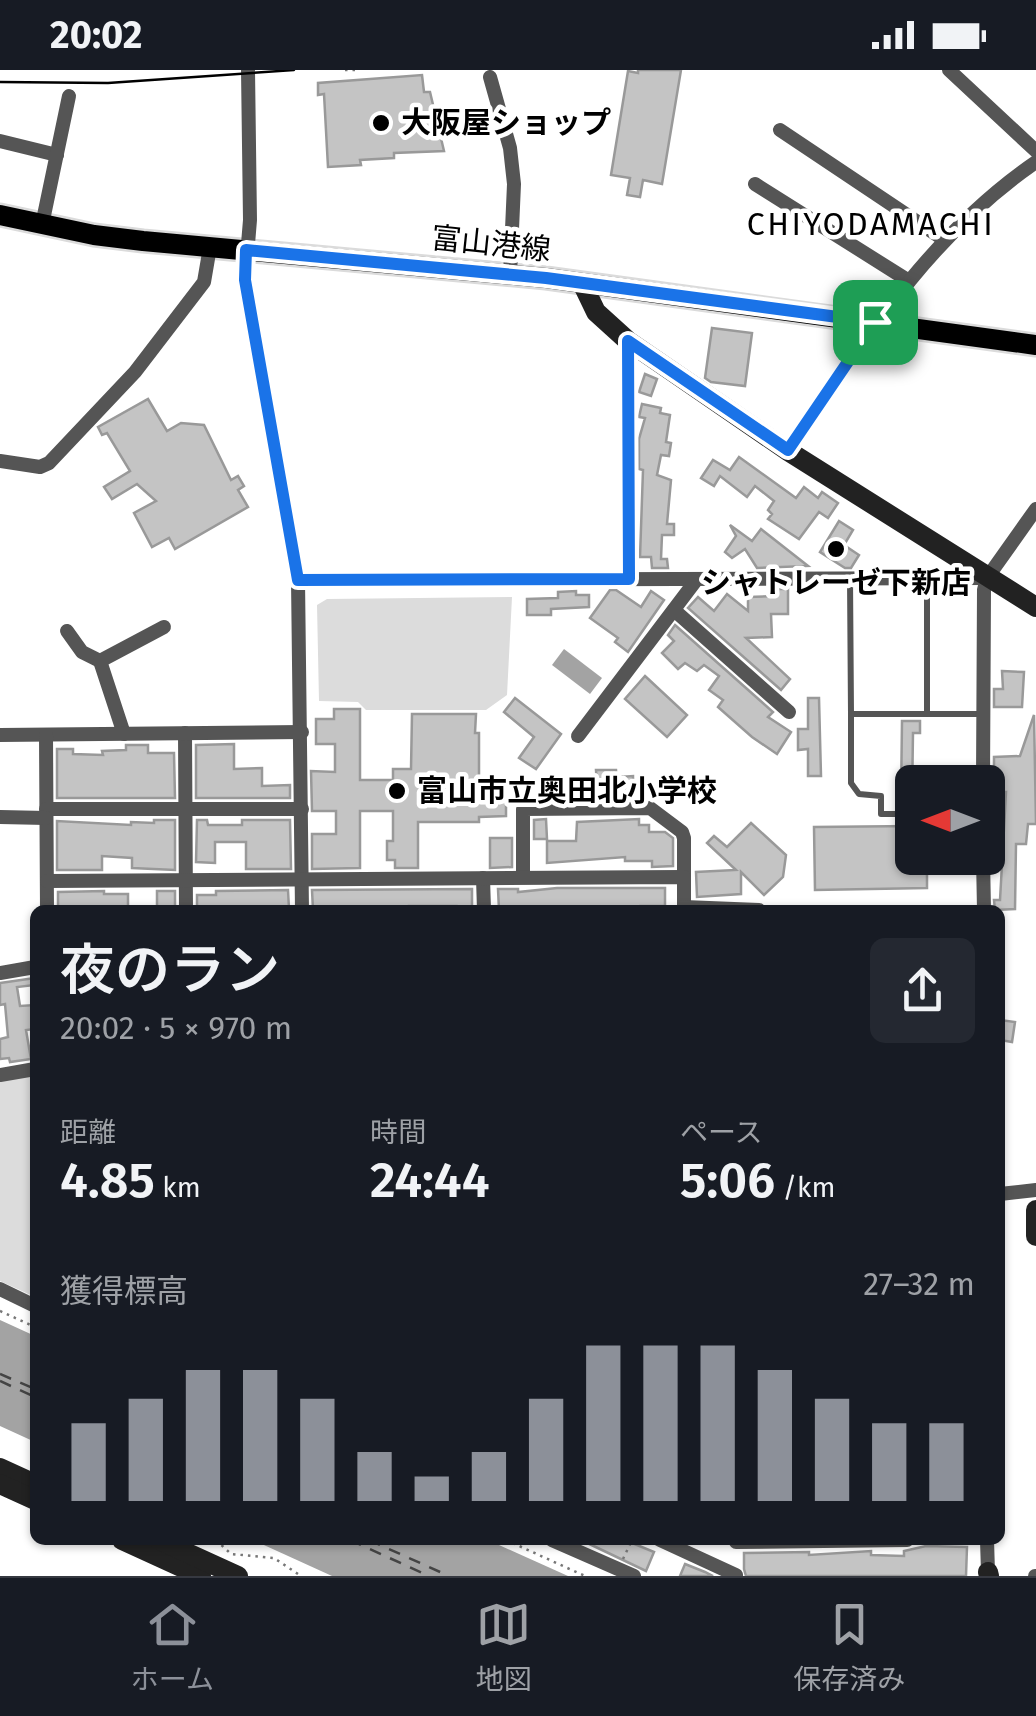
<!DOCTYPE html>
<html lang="ja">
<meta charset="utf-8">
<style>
:root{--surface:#171b24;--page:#242831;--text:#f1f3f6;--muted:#9ea1a6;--line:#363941;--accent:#8c9099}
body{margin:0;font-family:"Fira Sans","Noto Sans JP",sans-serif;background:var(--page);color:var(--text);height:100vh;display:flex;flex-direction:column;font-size:38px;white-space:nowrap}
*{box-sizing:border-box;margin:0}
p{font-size:32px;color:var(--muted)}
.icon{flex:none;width:55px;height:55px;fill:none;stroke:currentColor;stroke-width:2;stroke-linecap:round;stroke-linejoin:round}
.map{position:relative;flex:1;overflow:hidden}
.panel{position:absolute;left:30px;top:835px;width:975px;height:640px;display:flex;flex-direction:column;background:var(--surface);border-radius:15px;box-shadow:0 2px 8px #0004}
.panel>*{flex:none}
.needle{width:65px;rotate:270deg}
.controls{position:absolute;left:895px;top:695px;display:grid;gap:20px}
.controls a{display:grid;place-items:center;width:110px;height:110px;border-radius:15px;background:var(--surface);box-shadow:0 2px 8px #0004;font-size:50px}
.pin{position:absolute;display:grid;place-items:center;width:85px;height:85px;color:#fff;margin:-42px;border-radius:20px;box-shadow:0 5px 15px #0006}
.round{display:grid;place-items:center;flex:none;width:105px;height:105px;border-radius:15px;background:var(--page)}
.overview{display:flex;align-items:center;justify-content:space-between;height:170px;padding:0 30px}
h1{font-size:55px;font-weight:600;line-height:75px}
.figures{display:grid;grid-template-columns:repeat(3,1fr);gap:15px;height:170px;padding:10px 30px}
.figures div{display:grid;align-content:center}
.figures b{font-size:50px;font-weight:600}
.figures small{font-size:28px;font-weight:400}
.figures p{font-size:28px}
.chart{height:280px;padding:20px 30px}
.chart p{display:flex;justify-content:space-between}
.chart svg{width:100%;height:180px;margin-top:10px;stroke:var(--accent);stroke-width:6}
.status{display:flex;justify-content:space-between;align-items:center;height:70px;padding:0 50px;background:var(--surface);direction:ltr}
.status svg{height:28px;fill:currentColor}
.tab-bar{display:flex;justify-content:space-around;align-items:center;height:140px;border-top:2px solid var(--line);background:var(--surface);font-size:28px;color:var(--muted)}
.tab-bar a{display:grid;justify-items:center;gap:5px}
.tab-bar .on{color:var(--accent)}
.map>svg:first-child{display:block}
.green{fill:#dcdcdc}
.water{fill:#a3a3a3}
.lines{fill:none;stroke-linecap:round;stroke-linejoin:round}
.ferry{stroke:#444;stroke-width:2.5;stroke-dasharray:12 10;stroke-linecap:butt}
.building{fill:#c4c4c4;stroke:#999;stroke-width:2.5}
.primary-casing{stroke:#dbdbdb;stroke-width:25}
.path{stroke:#777;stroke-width:2.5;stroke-dasharray:2.5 5;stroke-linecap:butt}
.lane{stroke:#555;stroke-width:6}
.street{stroke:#555;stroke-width:14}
.secondary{stroke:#222;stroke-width:20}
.primary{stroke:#000;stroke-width:20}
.tram{stroke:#000;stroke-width:2.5}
.route-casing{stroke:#fff;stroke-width:20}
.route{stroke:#1a73e8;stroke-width:12}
.poi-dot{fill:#000;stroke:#fff;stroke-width:4}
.labels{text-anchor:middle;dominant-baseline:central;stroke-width:9;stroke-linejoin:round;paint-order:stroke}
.poi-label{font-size:30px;font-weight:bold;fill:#000;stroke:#fff;text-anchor:start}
.street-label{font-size:30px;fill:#000;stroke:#fff}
.neighbourhood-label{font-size:32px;letter-spacing:2.5px;fill:#000;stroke:#fff}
</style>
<div class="status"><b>20:02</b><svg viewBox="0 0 49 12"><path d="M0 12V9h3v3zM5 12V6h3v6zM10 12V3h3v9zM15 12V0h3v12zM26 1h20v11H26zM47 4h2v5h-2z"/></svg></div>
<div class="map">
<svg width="1036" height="1506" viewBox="0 0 1036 1506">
<rect width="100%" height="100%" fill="#fff"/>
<g class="green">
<polygon points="512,527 507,625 486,640 366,640 358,632 319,631 317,535 327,529"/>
<polygon points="35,1003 35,1227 0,1211 0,1009"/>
</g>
<g class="water">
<polygon points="564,579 602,608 590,624 552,595"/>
<polygon points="0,1250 35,1266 35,1372 0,1356"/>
<polygon points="253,1470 488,1470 568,1506 332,1506"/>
</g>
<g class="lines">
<g class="ferry">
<polyline points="0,1304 35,1319"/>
<polyline points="0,1311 35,1327"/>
<polyline points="350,1470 429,1506"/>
<polyline points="369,1470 449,1506"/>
</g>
</g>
<g class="building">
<polygon points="638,0 681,0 662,114 643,110 640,127 627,125 630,108 611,105 628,1 638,3"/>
<polygon points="422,5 424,22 430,22 444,81 394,83 394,88 360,90 361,95 328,97 324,24 318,25 318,13"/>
<polygon points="712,258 752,263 745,316 711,312 705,308"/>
<polygon points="645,304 657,309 651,326 639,322"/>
<polygon points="148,329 167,361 181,353 204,355 231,410 238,406 244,416 238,420 248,437 175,479 169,468 152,477 134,443 156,431 137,414 112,429 104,417 130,401 107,363 102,365 98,357"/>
<polygon points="642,334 661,338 660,343 670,345 666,372 671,373 669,386 661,385 657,405 671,410 667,454 674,454 674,465 662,465 661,489 667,489 668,498 652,498 651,487 640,487 643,400 639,399 639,369 645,348 639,347"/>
<polygon points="739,387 796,428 804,417 818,428 822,422 838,433 828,448 819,442 799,469 768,449 772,444 768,440 774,431 755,416 747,427 720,406 714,416 701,408 713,390 730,400"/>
<polygon points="839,451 853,460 844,475 859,485 851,498 845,498 820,482"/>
<polygon points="730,455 752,471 761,459 808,496 757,498 745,479 732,488 725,482 736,466"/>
<polygon points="776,519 788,519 788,544 771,544 772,567 746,568 790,609 781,620 688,538 698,527 714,541 727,524 748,541 748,527 776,526"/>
<polygon points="610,520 616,520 641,537 651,521 664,530 628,582 615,572 618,568 590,548"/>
<polygon points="576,521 576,525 589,525 589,537 551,539 551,545 527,545 527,529 558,528 558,522"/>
<polygon points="675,555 773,642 768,647 791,662 777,684 752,667 718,637 723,630 709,620 719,606 704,595 697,601 685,593 678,599 662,583 674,571 668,565"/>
<polygon points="1002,601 1024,602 1022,637 994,637 994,619 1003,619"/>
<polygon points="645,606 687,645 667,667 625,629"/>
<polygon points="515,628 561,664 536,699 519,688 534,667 504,642"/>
<polygon points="808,628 819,628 821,706 808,706 808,679 798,680 798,659 808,659"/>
<polygon points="334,639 360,639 360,710 393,710 393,699 411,699 412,644 476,644 475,663 479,663 479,727 506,727 506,746 479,747 479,752 418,752 418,798 395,798 395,790 387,790 387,771 393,771 393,741 360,741 360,798 312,799 312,764 336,764 336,741 312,741 311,701 335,702 335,674 316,674 316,649 334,649"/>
<polygon points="1034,645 1036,754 1028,754 1026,774 1016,774 1015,839 995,840 994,830 1000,830 1006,722 1001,722 1001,713 994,712 994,687 1020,686"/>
<polygon points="902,651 920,651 920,663 913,663 912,729 901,729"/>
<polygon points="234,674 234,699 262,698 262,716 290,715 290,728 196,728 196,675"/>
<polygon points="126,675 148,675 148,683 174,683 175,728 57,728 57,679 73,679 73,684 103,685 102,681 126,680"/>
<polygon points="596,700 616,700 617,716 597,716"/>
<polygon points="633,706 633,726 621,727 620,707"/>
<polygon points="546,749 547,769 534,769 534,750"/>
<polygon points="639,749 639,755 649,755 649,762 665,762 673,768 673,796 652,797 652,791 625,791 625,787 547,793 547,771 576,771 577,752"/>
<polygon points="154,750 175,750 175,800 132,798 132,788 102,786 102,800 57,800 57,751 131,755 131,752 154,753"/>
<polygon points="197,750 207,750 208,755 242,755 242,750 290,750 291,799 246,799 246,772 215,772 215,793 196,792"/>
<polygon points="751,753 786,785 783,807 764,825 741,802 741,824 697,827 696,802 736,800 707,773 714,766 727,777"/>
<polygon points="912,756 912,788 927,788 927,818 815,820 814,757"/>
<polygon points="490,768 512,768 512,797 490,798"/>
<polygon points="557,818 665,818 665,836 640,836 637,840 499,840 498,819 518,819 518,822"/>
<polygon points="472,819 472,840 460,840 457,836 409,836 409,840 313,840 312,820"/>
<polygon points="288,820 289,839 197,840 197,825 216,825 216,821"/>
<polygon points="104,821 104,824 128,824 128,840 58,840 58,822"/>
<rect x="157" y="821" width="18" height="19"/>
<polygon points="35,908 35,915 17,917 20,936 35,935 35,959 26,960 31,989 10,992 9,988 0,989 0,969 8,967 5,934 0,935 0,913"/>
<polygon points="1000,950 1015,952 1012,972 1000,970"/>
<polygon points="581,1470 625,1470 654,1482 646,1501"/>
<polygon points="926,1476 967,1477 966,1506 746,1506 744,1499 744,1483 809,1482 809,1485 871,1481 871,1485 904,1486 904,1481"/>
<polygon points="685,1494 705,1502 713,1506 680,1506"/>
</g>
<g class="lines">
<g class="primary-casing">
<polyline id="primary" points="0,145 94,165 143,171 546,208 1036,275"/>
</g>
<g class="path">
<polyline points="345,0 357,0"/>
<polyline points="0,1241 35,1257"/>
<polyline points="216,1470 231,1484 274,1488 301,1506"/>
<polyline points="506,1470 585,1506"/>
<polyline points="623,1489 632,1470"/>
</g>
<g class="lane">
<polyline points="850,508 851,644 981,644"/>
<polyline points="927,510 927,644"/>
<polyline points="851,644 851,713 859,724 881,726 881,744 912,744"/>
</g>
<g class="street">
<polyline points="248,0 250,150 245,210 298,510 302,840"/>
<polyline points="949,0 1036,81"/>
<polyline points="490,7 510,78 514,114 510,205"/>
<polyline points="780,60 943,169"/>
<polyline points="0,71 57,85"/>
<polyline points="755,114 909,211"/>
<polyline points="42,155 69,26"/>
<polyline points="628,271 629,509"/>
<path d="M 788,381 C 861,274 928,166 1036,92"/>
<polyline points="0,391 40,397 49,393 135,302 204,212 210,177"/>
<polyline points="298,510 987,508"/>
<polyline points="674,540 789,642"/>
<polyline points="67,561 82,582 100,591"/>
<polyline points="185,663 186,840"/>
<polyline points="124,664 100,591 164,557"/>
<polyline points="0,665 302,662"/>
<polyline points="46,665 47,840"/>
<polyline points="578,666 697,509"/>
<polyline points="983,712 984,520 987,508 1036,439"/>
<polyline points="46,739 302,739"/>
<polyline points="0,747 46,748"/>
<polyline points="983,788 984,840"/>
<polyline points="523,807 523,739 650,738 682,762 684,768 684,807"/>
<polyline points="483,808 484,840"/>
<polyline points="47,811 684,807 684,840"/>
<polyline points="684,837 759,840"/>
<polyline points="0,903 35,897"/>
<polyline points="0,1005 35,999"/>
<polyline points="1000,1124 1036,1120"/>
<polyline points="0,1219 35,1236"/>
<polyline points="552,1470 634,1506"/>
<polyline points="660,1470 736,1505"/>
<polyline points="987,1470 988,1502"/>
<polyline points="736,1472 907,1470"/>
<polyline points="1035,1506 1036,1506"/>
</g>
<g class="secondary">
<polyline points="583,215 596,242 628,271 788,381 1036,537"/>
<polyline points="1036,1140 1036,1166"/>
<polyline points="0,1398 35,1414"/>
<polyline points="0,1414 35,1430"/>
<polyline points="122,1470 201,1506"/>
<polyline points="159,1470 238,1506"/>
<polyline points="988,1502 989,1506"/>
</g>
<use href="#primary" class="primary"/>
<polyline class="tram" points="0,12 108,13 294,0"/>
</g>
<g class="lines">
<g class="route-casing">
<polygon id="route" points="246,180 546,208 875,252 788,380 628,271 629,509 298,510 245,210"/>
</g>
<use href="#route" class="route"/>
</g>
<g class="poi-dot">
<circle cx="381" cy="53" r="10"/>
<circle cx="836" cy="479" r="10"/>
<circle cx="397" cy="721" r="10"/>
</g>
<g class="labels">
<g class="poi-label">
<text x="401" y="53">大阪屋ショップ</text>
<text x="836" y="513" text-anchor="middle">シャトレーゼ下新店</text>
<text x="417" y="721">富山市立奥田北小学校</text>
</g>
<g class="street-label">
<text transform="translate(491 174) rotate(6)">富山港線</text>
</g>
<g class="neighbourhood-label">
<text x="871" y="154">CHIYODAMACHI</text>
</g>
</g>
</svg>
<div class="controls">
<a><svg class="needle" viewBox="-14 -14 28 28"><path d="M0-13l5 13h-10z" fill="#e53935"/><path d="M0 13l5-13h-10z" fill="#9ea1a6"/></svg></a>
</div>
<div class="pin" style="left:875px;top:252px;background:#1e9e55"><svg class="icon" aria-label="arrive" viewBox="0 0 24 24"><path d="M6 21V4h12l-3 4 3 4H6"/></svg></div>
<section class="panel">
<div class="overview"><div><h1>夜のラン</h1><p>20:02 · 5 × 970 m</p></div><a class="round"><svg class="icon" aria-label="share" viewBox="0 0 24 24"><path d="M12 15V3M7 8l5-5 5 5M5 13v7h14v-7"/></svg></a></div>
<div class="figures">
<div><p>距離</p><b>4.85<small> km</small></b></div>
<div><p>時間</p><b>24:44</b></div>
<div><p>ペース</p><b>5:06<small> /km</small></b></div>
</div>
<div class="chart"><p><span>獲得標高</span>27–32 m</p>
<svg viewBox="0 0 160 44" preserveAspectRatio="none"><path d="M5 44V25M15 44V19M25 44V12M35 44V12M45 44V19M55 44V32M65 44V38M75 44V32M85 44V19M95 44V6M105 44V6M115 44V6M125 44V12M135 44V19M145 44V25M155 44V25"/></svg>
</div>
</section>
</div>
<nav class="tab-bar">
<a class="on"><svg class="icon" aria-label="home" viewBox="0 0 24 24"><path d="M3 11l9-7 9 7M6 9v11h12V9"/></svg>ホーム</a>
<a><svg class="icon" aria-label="map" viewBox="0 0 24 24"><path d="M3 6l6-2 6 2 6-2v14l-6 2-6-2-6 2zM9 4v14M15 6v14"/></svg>地図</a>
<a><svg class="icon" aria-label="saved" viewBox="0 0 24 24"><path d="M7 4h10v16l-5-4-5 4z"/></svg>保存済み</a>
</nav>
